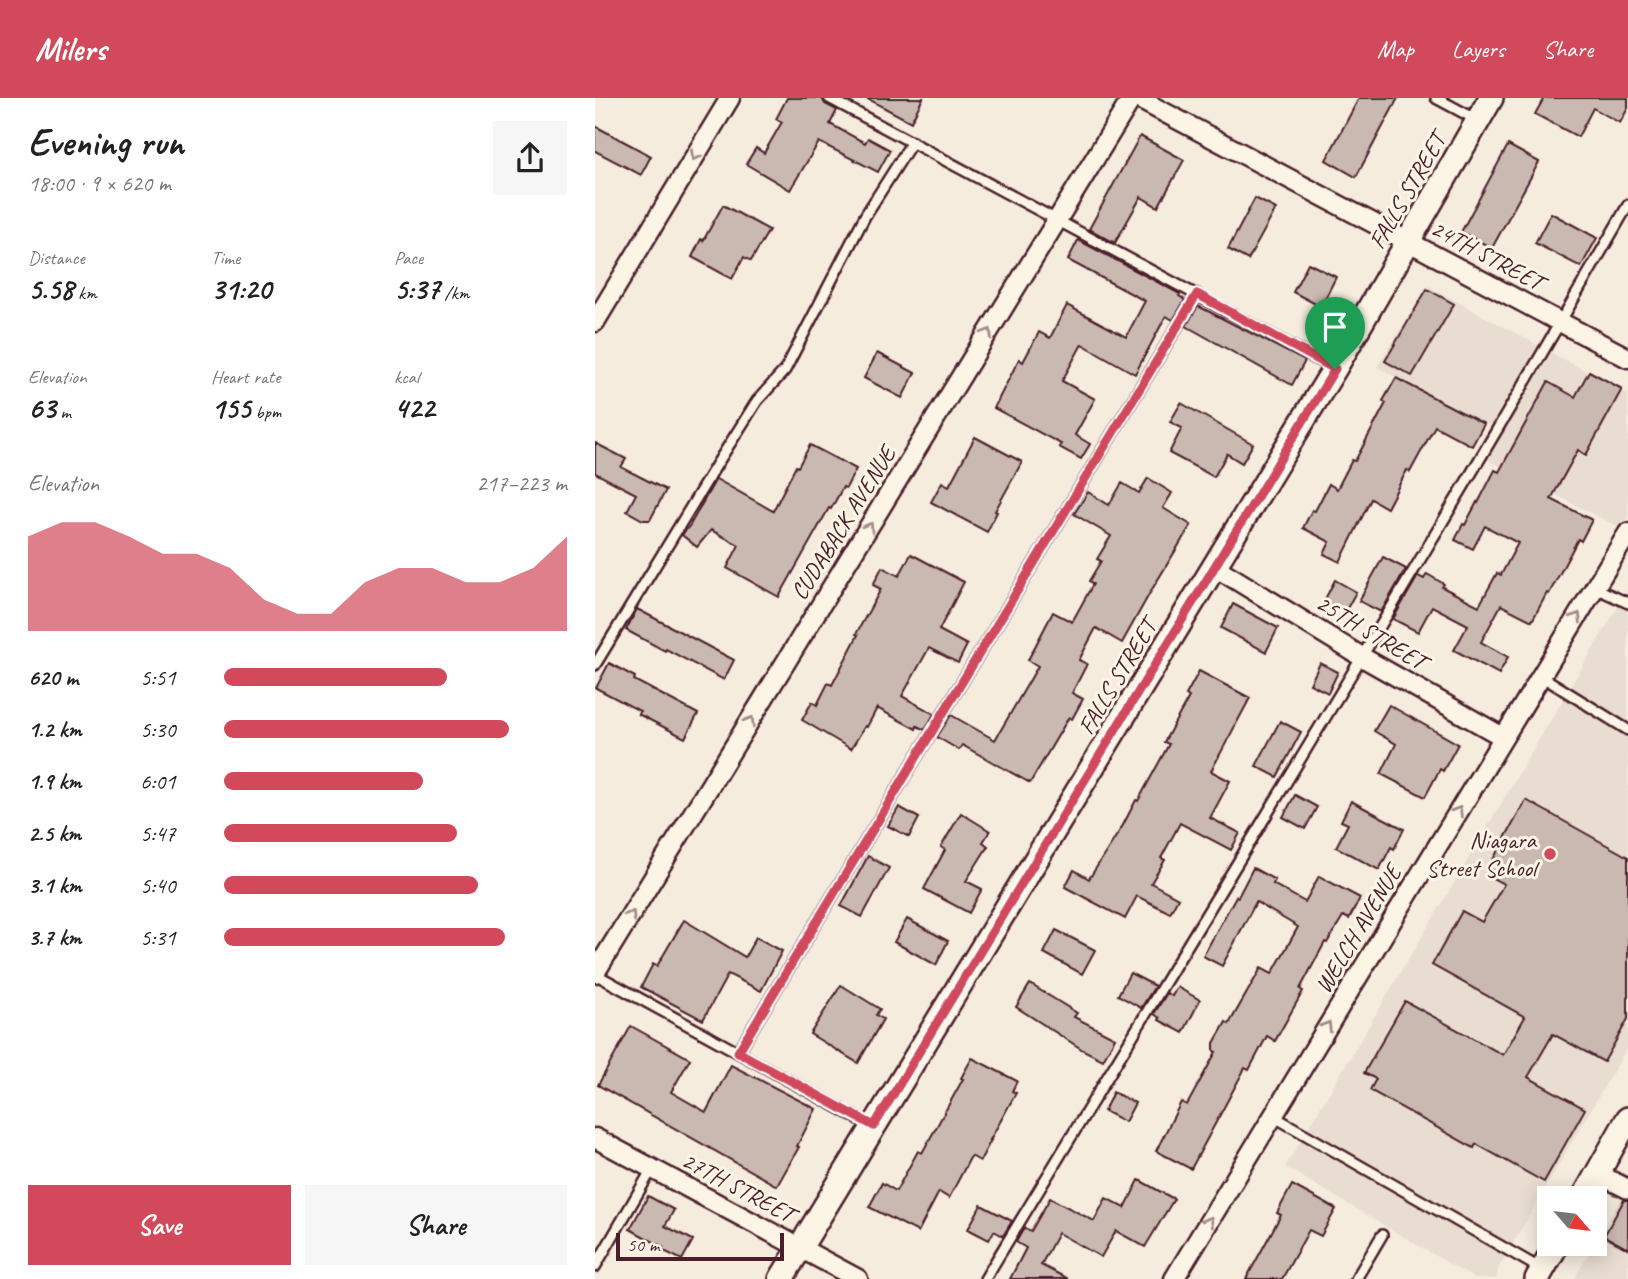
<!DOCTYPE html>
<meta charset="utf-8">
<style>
:root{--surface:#fff;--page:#f6f6f6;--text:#222;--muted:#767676;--accent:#d1495b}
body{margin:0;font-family:Caveat,sans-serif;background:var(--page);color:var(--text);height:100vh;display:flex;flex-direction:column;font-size:26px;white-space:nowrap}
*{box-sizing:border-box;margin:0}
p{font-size:23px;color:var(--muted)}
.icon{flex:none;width:38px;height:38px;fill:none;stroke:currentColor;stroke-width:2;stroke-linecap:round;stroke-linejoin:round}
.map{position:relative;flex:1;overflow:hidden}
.details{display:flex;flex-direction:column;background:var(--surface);width:595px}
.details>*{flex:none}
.needle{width:46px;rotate:118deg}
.tools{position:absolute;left:942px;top:1088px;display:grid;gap:14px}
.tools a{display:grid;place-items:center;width:70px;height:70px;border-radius:0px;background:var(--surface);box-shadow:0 4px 18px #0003;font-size:35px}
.scale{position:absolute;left:21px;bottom:18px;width:168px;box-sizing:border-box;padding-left:7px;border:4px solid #4a1f2b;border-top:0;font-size:19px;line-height:24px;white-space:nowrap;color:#4a1f2b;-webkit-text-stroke:5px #fcf5e5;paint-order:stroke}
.pin{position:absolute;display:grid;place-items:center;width:60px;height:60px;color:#fff;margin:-72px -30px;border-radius:50% 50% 50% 0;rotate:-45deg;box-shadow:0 0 7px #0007}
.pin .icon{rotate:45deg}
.round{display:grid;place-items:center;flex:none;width:74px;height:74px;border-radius:0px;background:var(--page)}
.head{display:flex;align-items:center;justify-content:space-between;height:119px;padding:0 28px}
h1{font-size:38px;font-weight:700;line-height:52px}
.figures{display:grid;grid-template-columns:repeat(3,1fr);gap:10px;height:119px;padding:7px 28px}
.figures div{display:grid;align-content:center}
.figures b{font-size:30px;font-weight:700}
.figures small{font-size:19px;font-weight:400}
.figures p{font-size:19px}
.chart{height:196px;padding:14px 28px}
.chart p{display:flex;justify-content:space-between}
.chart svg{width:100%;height:126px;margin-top:7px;fill:var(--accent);opacity:.7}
.button{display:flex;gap:14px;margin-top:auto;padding:14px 28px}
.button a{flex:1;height:80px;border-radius:0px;background:var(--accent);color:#fff;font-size:28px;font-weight:700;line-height:80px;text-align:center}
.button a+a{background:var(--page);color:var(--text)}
ul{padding:0 28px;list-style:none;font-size:23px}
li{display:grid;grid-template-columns:112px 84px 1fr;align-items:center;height:52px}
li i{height:18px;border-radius:9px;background:var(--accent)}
header{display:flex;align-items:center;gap:42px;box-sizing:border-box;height:98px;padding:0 35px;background:var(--accent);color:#fff}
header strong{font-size:33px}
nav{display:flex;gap:38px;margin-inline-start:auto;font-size:24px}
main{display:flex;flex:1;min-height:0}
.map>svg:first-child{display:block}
.built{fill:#e8ddd0}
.building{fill:#cab9b1;stroke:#4a1f2b;stroke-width:2}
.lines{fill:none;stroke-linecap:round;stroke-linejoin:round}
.service-casing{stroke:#4a1f2b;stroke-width:14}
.minor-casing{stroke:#4a1f2b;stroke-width:23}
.tertiary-casing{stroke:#4a1f2b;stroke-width:28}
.service{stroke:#fcf5e5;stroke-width:9}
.minor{stroke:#fcf5e5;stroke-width:18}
.tertiary{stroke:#fcf5e5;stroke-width:23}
.oneway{stroke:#a38a88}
.route-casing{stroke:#fff;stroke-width:14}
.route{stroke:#d1495b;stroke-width:9}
.poi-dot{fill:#d1495b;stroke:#fcf5e5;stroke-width:2.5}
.labels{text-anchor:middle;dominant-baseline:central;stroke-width:6;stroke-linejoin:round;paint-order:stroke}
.street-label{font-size:24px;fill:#4a1f2b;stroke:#fcf5e5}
.poi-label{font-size:24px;fill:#4a1f2b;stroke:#fcf5e5;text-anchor:end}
</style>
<header>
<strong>Milers</strong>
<nav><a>Map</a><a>Layers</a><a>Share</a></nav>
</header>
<main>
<section class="details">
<div class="head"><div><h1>Evening run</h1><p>18:00 · 9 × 620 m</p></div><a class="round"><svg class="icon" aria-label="share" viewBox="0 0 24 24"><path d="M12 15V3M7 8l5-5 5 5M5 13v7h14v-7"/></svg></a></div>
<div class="figures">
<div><p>Distance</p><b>5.58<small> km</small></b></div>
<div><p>Time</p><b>31:20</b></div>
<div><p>Pace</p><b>5:37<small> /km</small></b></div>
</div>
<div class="figures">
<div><p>Elevation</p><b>63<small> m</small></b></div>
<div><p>Heart rate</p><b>155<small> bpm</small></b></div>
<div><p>kcal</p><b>422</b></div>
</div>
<div class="chart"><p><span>Elevation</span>217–223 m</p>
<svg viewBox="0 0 160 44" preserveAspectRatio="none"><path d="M0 44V11L10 6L20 6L30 11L40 17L50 17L60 22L70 33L80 38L90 38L100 27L110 22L120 22L130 27L140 27L150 22L160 11V44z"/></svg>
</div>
<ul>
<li><b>620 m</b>5:51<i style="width:65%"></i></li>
<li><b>1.2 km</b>5:30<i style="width:83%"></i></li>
<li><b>1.9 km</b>6:01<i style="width:58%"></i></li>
<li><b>2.5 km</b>5:47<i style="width:68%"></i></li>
<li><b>3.1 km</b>5:40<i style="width:74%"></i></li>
<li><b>3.7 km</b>5:31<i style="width:82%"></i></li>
</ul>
<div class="button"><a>Save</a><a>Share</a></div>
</section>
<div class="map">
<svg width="1033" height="1181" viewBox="0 0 1033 1181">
<rect width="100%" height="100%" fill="#f5ecde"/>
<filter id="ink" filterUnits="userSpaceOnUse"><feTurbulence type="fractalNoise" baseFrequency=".0143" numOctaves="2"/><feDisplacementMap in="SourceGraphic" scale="14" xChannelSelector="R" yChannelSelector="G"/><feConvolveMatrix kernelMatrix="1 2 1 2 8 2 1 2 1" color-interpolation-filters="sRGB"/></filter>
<g filter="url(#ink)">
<g class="built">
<polygon points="833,188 1033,296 1033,434 879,355 895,328 782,269"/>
<polygon points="1033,492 1033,948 904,1169 901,1181 880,1181 690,1069"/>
<polygon points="1033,1087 1033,1181 979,1181 987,1167"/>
</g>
<g class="building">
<polygon points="192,0 227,0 230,6 242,12 235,26 270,45 273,40 295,52 283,74 224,44 195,92 151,66 161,50 169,55 187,24 181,21"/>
<polygon points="271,0 328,0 316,24"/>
<polygon points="764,0 803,0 761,79 731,62"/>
<polygon points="949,0 1033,0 1033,10 1025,25 998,10 983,39 940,16"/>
<polygon points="0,28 56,58 46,77 0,53"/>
<polygon points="545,38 589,62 563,109 546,99 520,145 494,131"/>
<polygon points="913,47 944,64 897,150 866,134"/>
<polygon points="660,100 681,111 653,162 633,151"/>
<polygon points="128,107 174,132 156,163 149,159 137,181 97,159 106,141 108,143"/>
<polygon points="956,115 1002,140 986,169 940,145"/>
<polygon points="483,142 585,196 584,198 590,202 578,222 571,218 540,276 487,246 467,283 500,301 480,337 495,346 486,361 464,349 466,346 399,310 424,261 428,264 444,234 455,240 472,207 531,239 550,203 473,162"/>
<polygon points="713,165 741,179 726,209 698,194"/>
<polygon points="832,191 859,206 817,278 790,263"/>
<polygon points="603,208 710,263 697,287 591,228"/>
<polygon points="282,255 320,275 307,300 269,280"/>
<polygon points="994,273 1027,291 991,357 983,352 956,401 997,422 986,443 983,441 954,496 952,495 937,523 906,507 886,544 913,559 904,576 859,552 873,527 837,508 823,534 798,521 823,478 829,481 832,476 849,486 847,489 884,508 902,475 906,477 923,445 890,428 878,451 860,442 868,426 870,427 882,404 883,405 900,372 904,374 953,284 980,299"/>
<polygon points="801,280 889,326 877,348 840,328 815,374 812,372 792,410 776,401 745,464 729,456 735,444 708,430 717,412 720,413 734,386 742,391 757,362 760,363 791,305 788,303"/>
<polygon points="586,305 658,346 647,365 632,356 619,379 574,355 587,330 575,324"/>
<polygon points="380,339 427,364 400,413 402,414 392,434 336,404 347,384 354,388"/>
<polygon points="0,345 31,361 26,369 71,392 55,422 48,422 32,413 41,396 0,375"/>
<polygon points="215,347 261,371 251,390 248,389 236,411 234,410 184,499 132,470 144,447 116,432 102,449 87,437 95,427 121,381 178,413 201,368 203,369"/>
<polygon points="553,380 577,395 568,410 596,427 556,493 527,545 501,530 484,562 492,566 477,595 488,601 477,621 474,619 435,685 367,647 364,652 342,639 356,617 400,642 443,568 433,562 458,514 477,524 498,486 494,483 506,463 502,461 516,438 479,416 493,394 514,407 527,385 544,395"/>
<polygon points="316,456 369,484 344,532 372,547 363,565 334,550 307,598 339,616 330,632 322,628 321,631 282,610 272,629 270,628 256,651 207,622 217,604 222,607 233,585 237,587 263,537 261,536 286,491 278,487 287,469 304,478"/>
<polygon points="788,459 811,471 786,514 764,503"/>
<polygon points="740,482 761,494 750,514 729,503"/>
<polygon points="638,506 683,530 671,554 626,530"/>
<polygon points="42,511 139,562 129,582 71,551 70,553 31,532"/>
<polygon points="14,565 40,579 39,582 103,616 90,640 43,616 45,613 1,590"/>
<polygon points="725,565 743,574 733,595 715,586"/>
<polygon points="604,573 655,600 616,673 635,683 615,720 645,735 636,752 585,725 566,760 570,762 556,785 583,800 575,815 542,798 530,821 470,789 479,772 494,781 527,729 541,702 543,703 574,646 569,644 594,599 591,597"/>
<polygon points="794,607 863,646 848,673 845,671 830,699 786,676 801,646 779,633"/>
<polygon points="685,623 706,634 682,679 661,668"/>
<polygon points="700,697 722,709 710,731 688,719"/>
<polygon points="931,702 1033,759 1033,921 1009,964 958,936 933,979 990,1011 949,1084 881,1046 879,1050 775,992 781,981 769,975 810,903 908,957 930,919 837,867 867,813 887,824 909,786 890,776"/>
<polygon points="756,703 809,731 799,751 796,749 784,772 741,749 753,726 746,723"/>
<polygon points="304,709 324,720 314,739 293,728"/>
<polygon points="366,715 395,733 388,744 393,748 371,783 387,791 374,815 329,791 350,752 346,749"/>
<polygon points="273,758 294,770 267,819 246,808"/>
<polygon points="658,770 680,782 678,786 710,804 724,778 765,800 754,821 748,818 732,845 730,844 705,891 708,893 680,943 672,938 654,972 650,970 596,1071 561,1053 586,1004 592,1007 621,954 619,953 619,945 631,924 634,926 666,870 677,876 703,829 661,804 627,868 608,858 641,798 643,799"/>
<polygon points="312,821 353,843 341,867 299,844"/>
<polygon points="89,822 150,859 161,839 187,853 166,893 133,876 108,922 46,889 58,866 62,868"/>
<polygon points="461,832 500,852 487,876 449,855"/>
<polygon points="535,875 560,888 546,910 523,897"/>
<polygon points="435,886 482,915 479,919 520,940 508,962 488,952 421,909"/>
<polygon points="246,887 285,911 281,917 288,921 263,965 215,936"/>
<polygon points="582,889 605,902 588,935 564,922 565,920 559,916 572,895 577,898"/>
<polygon points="36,928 95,961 76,994 111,1014 136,967 221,1011 202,1048 204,1049 182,1088 3,987"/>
<polygon points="377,960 422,983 417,993 421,995 395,1042 396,1042 385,1063 376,1058 354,1100 344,1094 323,1134 274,1109 287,1085 301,1093 323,1053 327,1055 368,981 366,980"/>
<polygon points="518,994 540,1005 530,1024 509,1013"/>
<polygon points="544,1082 579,1101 550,1149 521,1133 506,1159 463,1135 446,1167 473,1181 415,1181 431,1150 421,1144 429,1130 436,1133 455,1100 499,1123 511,1100 530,1110"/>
<polygon points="697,1087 741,1111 726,1138 714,1132 687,1181 651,1181 686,1117 682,1115"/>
<polygon points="53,1098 79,1112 70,1128 98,1142 87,1162 67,1152 68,1149 35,1131"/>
<polygon points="1029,1102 1033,1102 1033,1151 1009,1138"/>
<polygon points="386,1107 417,1123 408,1138 399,1133 394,1142 373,1131"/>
</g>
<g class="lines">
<g class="service-casing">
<g id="service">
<polyline points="234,0 738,270"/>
<polyline points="841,0 882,22"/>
<polyline points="1000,490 1033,505"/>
<polyline points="0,567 122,366 162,303 190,272 270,118 317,44"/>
<polyline points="946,578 1033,632"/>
<polyline points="0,876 277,1028"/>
<polyline points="143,954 602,196"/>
<polyline points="678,1018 946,1171"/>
<polyline points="0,1169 57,1071"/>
<path d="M 390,1181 C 606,824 825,469 1033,107"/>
<polyline points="761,1181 787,1137"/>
</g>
</g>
<g class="minor-casing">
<g id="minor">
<polyline points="542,0 1033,260"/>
<polyline points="0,224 135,0"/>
<polyline points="620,469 767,559 908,639"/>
<polyline points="0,875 537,0"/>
<polyline points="0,1040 263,1181"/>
<polyline points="1003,1076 1033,1091"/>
<polyline points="579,1181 1033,435"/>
</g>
</g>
<g class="tertiary-casing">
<g id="tertiary">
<polyline points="988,1101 1033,1021"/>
<polyline points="186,1181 740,270 896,0"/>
<polyline points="942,1181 962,1146"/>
</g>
</g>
<use href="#service" class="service"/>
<use href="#minor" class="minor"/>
<use href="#tertiary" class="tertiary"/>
</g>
<defs><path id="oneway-chevron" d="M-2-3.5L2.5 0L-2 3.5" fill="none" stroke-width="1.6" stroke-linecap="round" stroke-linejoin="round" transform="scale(1.75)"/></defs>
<g class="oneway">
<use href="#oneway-chevron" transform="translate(100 58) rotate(121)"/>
<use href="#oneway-chevron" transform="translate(393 235) rotate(-58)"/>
<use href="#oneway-chevron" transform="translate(274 429) rotate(-58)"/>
<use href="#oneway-chevron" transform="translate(982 519) rotate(-59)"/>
<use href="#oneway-chevron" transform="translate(155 623) rotate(-58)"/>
<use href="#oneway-chevron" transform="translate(863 713) rotate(-59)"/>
<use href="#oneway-chevron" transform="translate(36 817) rotate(-58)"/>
<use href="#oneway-chevron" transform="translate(732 928) rotate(-59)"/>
<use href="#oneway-chevron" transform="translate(614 1123) rotate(-59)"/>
</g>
</g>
<g class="lines" filter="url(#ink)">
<g class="route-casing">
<polygon id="route" points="602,196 740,271 279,1028 143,954"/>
</g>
<use href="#route" class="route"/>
</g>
<circle class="poi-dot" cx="955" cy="756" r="7"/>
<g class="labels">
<g class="street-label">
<text transform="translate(812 93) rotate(-60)">FALLS STREET</text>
<text transform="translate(892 157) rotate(28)">24TH STREET</text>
<text transform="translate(248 425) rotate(-58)">CUDABACK AVENUE</text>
<text transform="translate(776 534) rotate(31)">25TH STREET</text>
<text transform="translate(522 579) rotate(-59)">FALLS STREET</text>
<text transform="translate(763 831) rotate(-59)">WELCH AVENUE</text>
<text transform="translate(143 1089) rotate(28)">27TH STREET</text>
</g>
<g class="poi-label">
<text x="941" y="742">Niagara<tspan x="941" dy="28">Street School</tspan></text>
</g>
</g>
</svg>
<div class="tools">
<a><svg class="needle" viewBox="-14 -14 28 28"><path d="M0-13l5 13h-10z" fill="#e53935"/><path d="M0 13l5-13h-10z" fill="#767676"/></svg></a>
</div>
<div class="scale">50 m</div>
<div class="pin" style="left:740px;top:271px;background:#1e9e55"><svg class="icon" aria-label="arrive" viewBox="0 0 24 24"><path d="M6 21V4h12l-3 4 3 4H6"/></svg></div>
</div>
</main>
